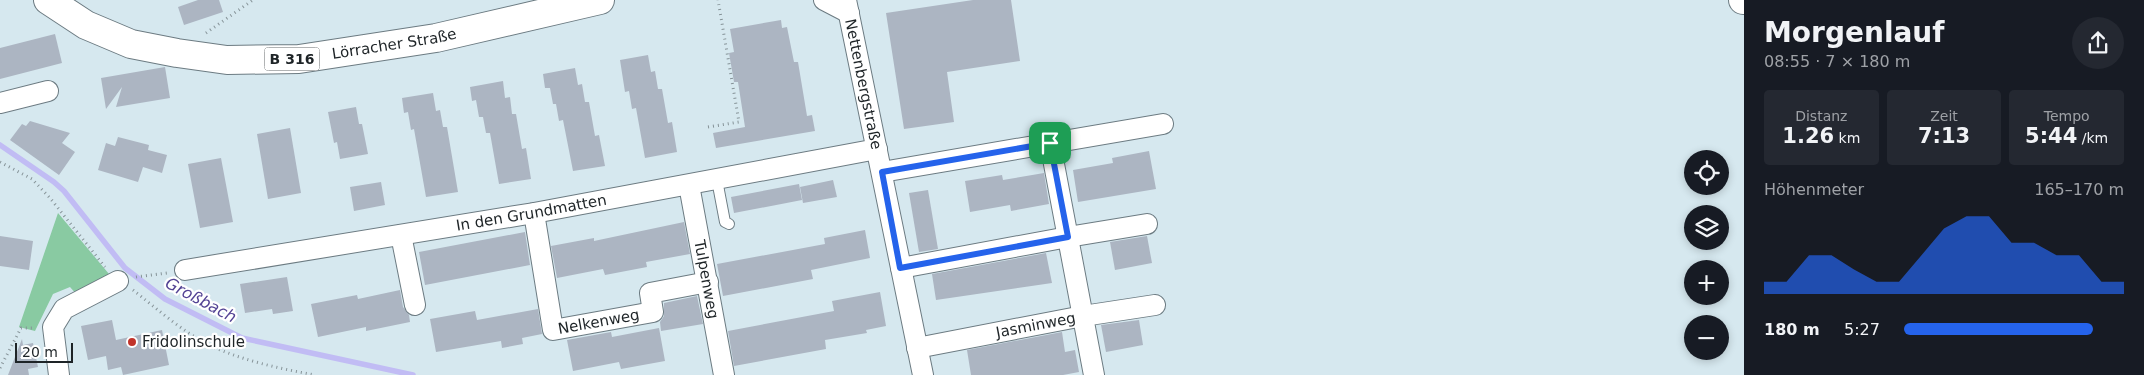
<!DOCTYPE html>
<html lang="de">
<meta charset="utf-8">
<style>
:root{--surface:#171b24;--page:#242831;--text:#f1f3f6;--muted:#9ea1a6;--accent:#2563eb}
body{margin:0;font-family:"DejaVu Sans",sans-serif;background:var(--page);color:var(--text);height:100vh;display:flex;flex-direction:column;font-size:19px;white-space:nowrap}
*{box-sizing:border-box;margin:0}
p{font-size:16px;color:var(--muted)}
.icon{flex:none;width:28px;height:28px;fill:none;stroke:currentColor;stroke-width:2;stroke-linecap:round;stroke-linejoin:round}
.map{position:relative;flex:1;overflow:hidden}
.side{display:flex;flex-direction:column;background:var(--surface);width:400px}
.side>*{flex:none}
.tools{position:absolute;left:1684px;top:150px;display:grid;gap:10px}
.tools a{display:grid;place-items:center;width:45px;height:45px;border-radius:50%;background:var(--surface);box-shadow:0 2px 8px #0003;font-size:25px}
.scale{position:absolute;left:15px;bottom:12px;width:58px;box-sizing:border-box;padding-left:5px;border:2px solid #1e2427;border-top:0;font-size:14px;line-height:18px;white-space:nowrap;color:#1e2427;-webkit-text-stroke:4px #fff;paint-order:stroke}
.pin{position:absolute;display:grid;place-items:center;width:42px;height:42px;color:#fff;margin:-21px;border-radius:10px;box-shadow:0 2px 8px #0006}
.round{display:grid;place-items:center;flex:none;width:52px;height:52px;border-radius:26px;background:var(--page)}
.headline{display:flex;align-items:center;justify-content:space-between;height:85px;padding:0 20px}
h1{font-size:28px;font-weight:800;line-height:38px}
.figures{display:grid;grid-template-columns:repeat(3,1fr);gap:8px;height:85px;padding:5px 20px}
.figures div{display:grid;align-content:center;border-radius:5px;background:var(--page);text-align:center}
.figures b{font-size:21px;font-weight:800}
.figures small{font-size:14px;font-weight:400}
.figures p{font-size:14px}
.chart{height:140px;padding:10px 20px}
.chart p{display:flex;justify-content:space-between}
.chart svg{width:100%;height:90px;margin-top:5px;fill:var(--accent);opacity:.7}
ul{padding:0 20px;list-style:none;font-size:16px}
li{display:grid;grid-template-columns:80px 60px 1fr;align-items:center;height:38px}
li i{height:12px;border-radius:6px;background:var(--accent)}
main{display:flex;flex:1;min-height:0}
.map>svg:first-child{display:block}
.green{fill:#89caa2}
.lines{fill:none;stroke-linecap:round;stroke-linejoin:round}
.stream{stroke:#c1bcf4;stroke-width:5.5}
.building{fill:#acb5c2}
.lane-casing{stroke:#6c7b82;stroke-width:12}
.street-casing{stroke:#6c7b82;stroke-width:22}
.primary-casing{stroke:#6c7b82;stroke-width:30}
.path{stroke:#869398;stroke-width:3;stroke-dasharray:1 4;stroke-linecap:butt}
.lane{stroke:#fff;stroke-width:10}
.street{stroke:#fff;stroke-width:20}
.primary{stroke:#fff;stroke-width:28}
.route-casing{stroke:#fff;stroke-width:10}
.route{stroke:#2563eb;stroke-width:6}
.poi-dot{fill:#c1332a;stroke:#fff;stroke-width:2}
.labels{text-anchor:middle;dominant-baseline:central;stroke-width:4.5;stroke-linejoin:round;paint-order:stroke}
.shield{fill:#fff;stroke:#626668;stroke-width:1}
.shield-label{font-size:14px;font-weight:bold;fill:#1e2427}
.street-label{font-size:15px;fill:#1e2427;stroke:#fff}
.poi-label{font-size:15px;fill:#1e2427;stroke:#fff;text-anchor:start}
.water-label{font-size:16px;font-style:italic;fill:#534394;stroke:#fff}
</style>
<main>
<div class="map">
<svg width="1744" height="375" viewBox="0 0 1744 375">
<rect width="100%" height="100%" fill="#d6e8ef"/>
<polygon class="green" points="58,213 109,274 78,296 70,287 53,294 35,331 19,327"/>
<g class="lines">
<polyline class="stream" points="0,145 54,182 64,191 125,268 165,299 242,338 413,375"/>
</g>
<g class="building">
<polygon points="198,0 219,0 223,12 184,25 178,7"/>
<polygon points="973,0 1011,0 1020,61 947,72 954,122 904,129 886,13"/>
<polygon points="781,20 782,28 787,27 794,62 798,62 807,116 812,115 815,131 716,148 713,133 745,127 738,82 734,82 729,53 734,52 730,29"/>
<polygon points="55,34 62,63 0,79 0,48"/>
<polygon points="648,55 651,72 655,71 658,89 662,89 668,123 672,122 677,152 645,158 636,108 632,109 629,91 625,92 620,60"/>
<polygon points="165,67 170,98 116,107 122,87 106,109 101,78"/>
<polygon points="575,68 578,85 582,84 585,102 589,102 595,136 599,135 605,166 573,171 563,120 559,121 556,104 553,104 550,88 545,88 543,74"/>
<polygon points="503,81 505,98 510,97 512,114 516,114 522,149 526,148 531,179 499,184 490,133 486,133 483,117 479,117 476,100 472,101 470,87"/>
<polygon points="433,93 436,111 440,110 443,127 447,127 458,192 426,197 414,129 411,130 408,112 404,113 402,98"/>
<polygon points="356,107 359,124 362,124 368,154 340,159 337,142 334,143 328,112"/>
<polygon points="30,121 70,133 62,143 75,152 59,175 10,140 22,124 26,126"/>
<polygon points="290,128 301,193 268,199 257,134"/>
<polygon points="118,137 149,145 148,150 167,155 162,173 143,167 138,182 98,170 106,143 115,146"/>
<polygon points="1149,151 1156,189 1078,202 1073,170 1113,163 1112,158"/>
<polygon points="221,158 233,222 200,228 188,164"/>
<polygon points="1044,173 1049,204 1011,211 1010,205 970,212 965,181 1002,175 1003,180"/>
<polygon points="833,180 837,197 803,203 800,187"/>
<polygon points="381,182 385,205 354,211 350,187"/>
<polygon points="799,184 802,200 734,213 731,197"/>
<polygon points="928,190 938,249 919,252 909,193"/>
<polygon points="684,222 690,254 646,262 647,267 605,275 603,269 557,278 551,246 594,238 594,241"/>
<polygon points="865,230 870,258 811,270 813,279 723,296 717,264 825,244 824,238"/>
<polygon points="525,232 530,265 425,285 419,252"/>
<polygon points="0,236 33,241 29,270 0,266"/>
<polygon points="1147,236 1152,263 1115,270 1110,242"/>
<polygon points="1046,253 1052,283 936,300 932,274"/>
<polygon points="287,277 293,311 273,314 272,309 245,313 240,284"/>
<polygon points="400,290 403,307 409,315 410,322 366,331 366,327 318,337 311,304 357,295 358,299"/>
<polygon points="880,292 886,326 866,330 867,333 825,340 826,349 734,366 728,331 834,311 832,301"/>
<polygon points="697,296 703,324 661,331 660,322 664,316 664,303"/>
<polygon points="538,309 542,334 522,338 523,344 502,348 501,341 436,352 430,319 475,311 477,320"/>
<polygon points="112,320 116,340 162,330 169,365 123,375 121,367 108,370 106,356 88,360 81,326"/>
<polygon points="1139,320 1143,345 1106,352 1101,325"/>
<polygon points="659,328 665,361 621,369 619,362 573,371 567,340 611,332 612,337"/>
<polygon points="1062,332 1065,352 1075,350 1079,372 1063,375 971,375 967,350"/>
<polygon points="22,339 23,345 33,343 38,367 28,369 29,375 8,375"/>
</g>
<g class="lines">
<g class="lane-casing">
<polyline id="lane" points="717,180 725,222 729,224"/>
</g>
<g class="street-casing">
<g id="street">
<polyline points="824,0 849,13"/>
<path id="s1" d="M 846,0 L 923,375"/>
<polyline points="0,103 48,91"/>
<polyline points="1050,143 1094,375"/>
<polyline points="882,172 1163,124"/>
<path id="s2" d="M 689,185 L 724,375"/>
<path id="s3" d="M 534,213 L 553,330 L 653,312 L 650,293 L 708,282"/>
<polyline points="401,235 415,305"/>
<polyline points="901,268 1068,237 1147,224"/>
<path id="s4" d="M 185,270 L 534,213 L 877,149"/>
<path id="s5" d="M 917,348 L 1083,316 L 1155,305"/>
<polyline points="59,375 53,327 64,309 118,281"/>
</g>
</g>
<g class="primary-casing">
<g id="primary">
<path id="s6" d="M 48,0 L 86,25 L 131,44 L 177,53 L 227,60 L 299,59 L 436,38 L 600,0"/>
<polyline points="1743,0 1744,0"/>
</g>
</g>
<g class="path">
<polyline points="206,33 253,0"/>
<polyline points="708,127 739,122 718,0"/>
<polyline points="0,162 32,179 50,198 105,267"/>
<polyline points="136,277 167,273"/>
<path d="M 133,290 C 156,308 191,339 218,349 C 249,362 282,369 315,375"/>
<polyline points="0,368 21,328 35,328"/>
</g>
<use href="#lane" class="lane"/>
<use href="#street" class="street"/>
<use href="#primary" class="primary"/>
</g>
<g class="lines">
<g class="route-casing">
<polygon id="route" points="1050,143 1068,237 900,268 882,172"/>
</g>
<use href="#route" class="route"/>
</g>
<circle class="poi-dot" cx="132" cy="342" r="5"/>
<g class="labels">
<rect class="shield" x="264.5" y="47.5" width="55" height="23" rx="4"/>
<g class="shield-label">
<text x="292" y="59">B 316</text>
</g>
<g class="street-label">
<text stroke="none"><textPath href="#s6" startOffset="360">Lörracher Straße</textPath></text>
<text stroke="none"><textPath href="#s1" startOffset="86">Nettenbergstraße</textPath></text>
<text stroke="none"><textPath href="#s4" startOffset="351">In den Grundmatten</textPath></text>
<text stroke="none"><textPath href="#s2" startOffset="96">Tulpenweg</textPath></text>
<text stroke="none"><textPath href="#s3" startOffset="165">Nelkenweg</textPath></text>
<text stroke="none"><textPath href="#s5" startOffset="121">Jasminweg</textPath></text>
</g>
<g class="poi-label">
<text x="142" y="342">Fridolinschule</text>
</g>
<g class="water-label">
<text transform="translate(201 300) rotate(28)">Großbach</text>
</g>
</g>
</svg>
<div class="tools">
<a><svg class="icon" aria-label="locate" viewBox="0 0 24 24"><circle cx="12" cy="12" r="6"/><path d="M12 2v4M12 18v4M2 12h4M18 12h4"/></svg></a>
<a><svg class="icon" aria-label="layers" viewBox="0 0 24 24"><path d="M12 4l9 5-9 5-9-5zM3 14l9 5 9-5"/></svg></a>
<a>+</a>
<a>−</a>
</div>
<div class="scale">20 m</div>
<div class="pin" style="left:1050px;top:143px;background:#1e9e55"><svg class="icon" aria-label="arrive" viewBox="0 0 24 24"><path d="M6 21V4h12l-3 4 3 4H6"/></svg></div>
</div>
<section class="side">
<div class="headline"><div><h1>Morgenlauf</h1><p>08:55 · 7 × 180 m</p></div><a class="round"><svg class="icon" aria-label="share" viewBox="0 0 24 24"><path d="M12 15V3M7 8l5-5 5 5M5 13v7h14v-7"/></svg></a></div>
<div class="figures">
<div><p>Distanz</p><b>1.26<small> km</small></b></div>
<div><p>Zeit</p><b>7:13</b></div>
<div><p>Tempo</p><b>5:44<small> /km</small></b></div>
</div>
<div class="chart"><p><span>Höhenmeter</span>165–170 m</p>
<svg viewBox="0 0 160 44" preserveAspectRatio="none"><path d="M0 44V38L10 38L20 25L30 25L40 32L50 38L60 38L70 25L80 12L90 6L100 6L110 19L120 19L130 25L140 25L150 38L160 38V44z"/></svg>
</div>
<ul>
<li><b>180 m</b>5:27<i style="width:86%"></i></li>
</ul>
</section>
</main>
